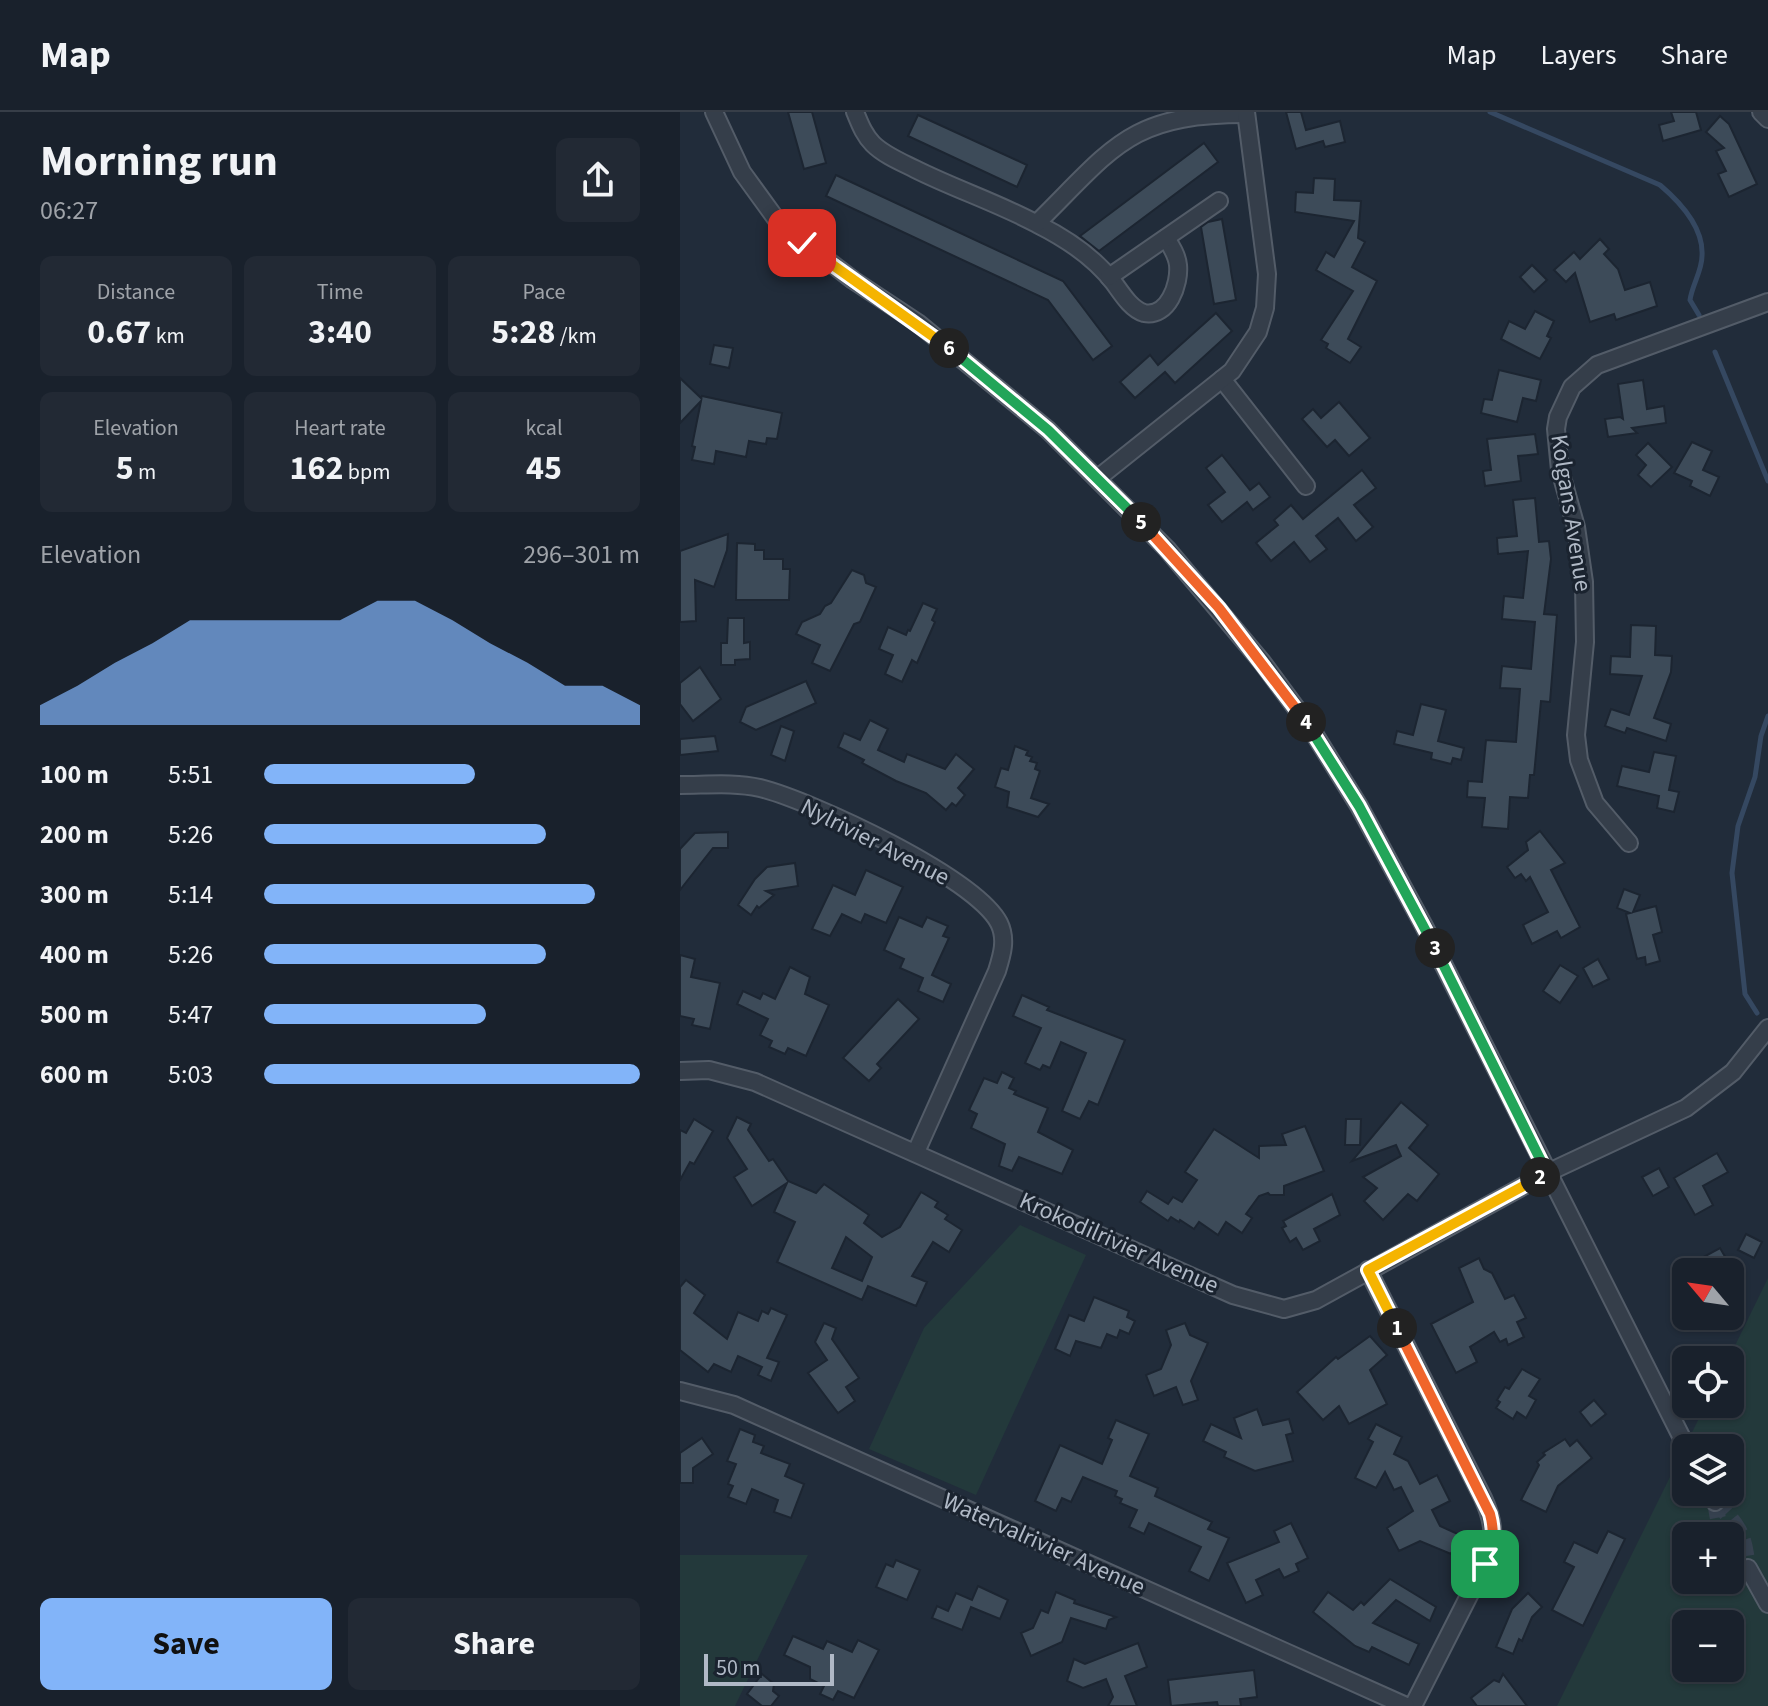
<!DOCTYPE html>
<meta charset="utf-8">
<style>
:root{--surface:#19212c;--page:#222934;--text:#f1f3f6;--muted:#9fa3a9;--line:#373e48;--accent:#82b4f9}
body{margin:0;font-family:"Source Sans 3",sans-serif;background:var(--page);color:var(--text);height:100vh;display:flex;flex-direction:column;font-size:30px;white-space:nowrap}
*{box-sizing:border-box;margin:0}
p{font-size:26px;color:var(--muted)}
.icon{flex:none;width:44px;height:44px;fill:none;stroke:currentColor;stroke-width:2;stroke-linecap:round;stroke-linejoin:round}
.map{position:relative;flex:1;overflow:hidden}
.drawer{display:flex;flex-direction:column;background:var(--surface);width:680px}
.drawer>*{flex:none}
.needle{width:52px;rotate:299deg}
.tools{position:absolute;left:992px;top:1146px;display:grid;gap:16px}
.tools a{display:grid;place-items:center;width:72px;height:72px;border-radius:12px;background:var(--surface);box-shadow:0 2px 6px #0004,0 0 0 2px var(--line);font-size:40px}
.scale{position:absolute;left:24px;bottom:20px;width:130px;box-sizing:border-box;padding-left:8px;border:4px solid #b0b9c6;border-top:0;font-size:22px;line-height:28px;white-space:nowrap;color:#b0b9c6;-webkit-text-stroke:6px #1a232f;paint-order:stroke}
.pin{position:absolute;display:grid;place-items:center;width:68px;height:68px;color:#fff;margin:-34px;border-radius:16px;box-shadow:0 4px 12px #0006}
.km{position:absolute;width:40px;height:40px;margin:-20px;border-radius:50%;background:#222;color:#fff;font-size:22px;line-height:40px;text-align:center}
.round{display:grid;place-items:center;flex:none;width:84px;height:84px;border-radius:12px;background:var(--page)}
.summary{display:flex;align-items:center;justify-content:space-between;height:136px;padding:0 40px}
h1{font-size:44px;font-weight:700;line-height:60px}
.metrics{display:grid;grid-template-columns:repeat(3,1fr);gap:12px;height:136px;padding:8px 40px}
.metrics div{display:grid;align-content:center;border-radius:12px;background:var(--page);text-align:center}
.metrics b{font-size:34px;font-weight:700}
.metrics small{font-size:22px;font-weight:400}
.metrics p{font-size:22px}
.chart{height:224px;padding:16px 40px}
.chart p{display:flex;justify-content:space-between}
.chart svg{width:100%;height:144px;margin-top:8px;fill:var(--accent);opacity:.7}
.button{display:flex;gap:16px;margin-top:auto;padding:16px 40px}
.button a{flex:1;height:92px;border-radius:12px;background:var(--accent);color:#111;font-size:32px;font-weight:700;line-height:92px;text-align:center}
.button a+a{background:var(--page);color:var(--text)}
ul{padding:0 40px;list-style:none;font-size:26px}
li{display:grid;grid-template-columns:128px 96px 1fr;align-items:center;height:60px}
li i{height:20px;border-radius:10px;background:var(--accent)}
header{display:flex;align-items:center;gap:48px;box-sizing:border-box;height:112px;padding:0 40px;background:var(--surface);border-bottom:2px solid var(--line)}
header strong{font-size:38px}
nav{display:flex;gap:44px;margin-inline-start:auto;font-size:28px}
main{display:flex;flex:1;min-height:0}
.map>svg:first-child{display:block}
.green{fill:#23393b;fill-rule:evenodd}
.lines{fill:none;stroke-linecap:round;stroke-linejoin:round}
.stream{stroke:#354861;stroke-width:5}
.building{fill:#3d4b59;stroke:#1c2531;stroke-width:2;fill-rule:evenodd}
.minor-tunnel{stroke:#36414f;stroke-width:16;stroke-dasharray:16 8;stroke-linecap:butt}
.minor-casing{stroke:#535c68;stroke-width:20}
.minor{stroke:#353e4a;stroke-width:16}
.split-1-casing{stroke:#fff;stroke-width:16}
.split-2-casing{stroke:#fff;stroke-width:16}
.split-3-casing{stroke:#fff;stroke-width:16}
.split-4-casing{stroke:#fff;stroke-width:16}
.split-5-casing{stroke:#fff;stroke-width:16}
.split-6-casing{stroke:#fff;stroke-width:16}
.split-7-casing{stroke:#fff;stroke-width:16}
.split-1{stroke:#f0652b;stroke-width:10}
.split-2{stroke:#f5b400;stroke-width:10}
.split-3{stroke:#22a559;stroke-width:10}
.split-4{stroke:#22a559;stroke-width:10}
.split-5{stroke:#f0652b;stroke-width:10}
.split-6{stroke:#22a559;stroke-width:10}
.split-7{stroke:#f5b400;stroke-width:10}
.labels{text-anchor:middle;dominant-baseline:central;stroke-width:6;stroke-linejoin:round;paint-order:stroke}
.street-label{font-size:24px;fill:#b0b9c6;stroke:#1a232f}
</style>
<header>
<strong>Map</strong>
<nav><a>Map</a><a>Layers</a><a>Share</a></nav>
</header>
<main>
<section class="drawer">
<div class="summary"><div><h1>Morning run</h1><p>06:27</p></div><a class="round"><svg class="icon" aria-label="share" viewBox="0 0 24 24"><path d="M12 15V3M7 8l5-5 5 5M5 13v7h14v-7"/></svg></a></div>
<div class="metrics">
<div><p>Distance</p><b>0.67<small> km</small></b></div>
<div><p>Time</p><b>3:40</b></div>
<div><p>Pace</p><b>5:28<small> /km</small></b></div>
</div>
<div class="metrics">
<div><p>Elevation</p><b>5<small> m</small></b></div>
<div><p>Heart rate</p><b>162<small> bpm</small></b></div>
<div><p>kcal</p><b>45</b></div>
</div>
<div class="chart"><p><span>Elevation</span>296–301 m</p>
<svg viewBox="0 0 160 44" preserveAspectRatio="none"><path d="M0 44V38L10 32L20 25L30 19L40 12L50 12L60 12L70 12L80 12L90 6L100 6L110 12L120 19L130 25L140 32L150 32L160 38V44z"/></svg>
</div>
<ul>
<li><b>100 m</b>5:51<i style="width:56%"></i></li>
<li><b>200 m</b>5:26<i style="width:75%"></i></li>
<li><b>300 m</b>5:14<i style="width:88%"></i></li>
<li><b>400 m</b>5:26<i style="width:75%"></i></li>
<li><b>500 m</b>5:47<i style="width:59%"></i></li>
<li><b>600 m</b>5:03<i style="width:100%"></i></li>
</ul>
<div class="button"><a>Save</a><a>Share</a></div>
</section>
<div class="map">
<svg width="1088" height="1594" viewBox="0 0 1088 1594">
<rect width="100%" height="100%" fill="#212c3a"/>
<g class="green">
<polygon points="340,1113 406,1143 296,1383 189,1337 244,1216"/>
<path d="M 1088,1166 L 1088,1594 L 877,1594 L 1026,1292 L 1050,1292 L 1048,1248 ZM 1006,1336 L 1050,1336 L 1050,1380 L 1006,1380 ZM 1006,1424 L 1050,1424 L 1050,1468 L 1006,1468 ZM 1006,1512 L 1050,1512 L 1050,1556 L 1006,1556 Z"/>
<polygon points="0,1443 128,1443 55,1594 0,1594"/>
</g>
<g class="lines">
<g class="stream">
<path d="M 810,0 L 980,73 C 1000,90 1024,115 1022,144 C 1022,159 1012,173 1010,188 L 1019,203"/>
<polyline points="1035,240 1088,369"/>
<polyline points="1077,901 1065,882 1052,761 1058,714 1075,665 1081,624 1088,604"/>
</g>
</g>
<g class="building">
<polygon points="108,0 132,0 146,51 124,57"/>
<polygon points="606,0 621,0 626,18 660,9 665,30 645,35 643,29 616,37"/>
<polygon points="991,0 1016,0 1021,18 983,29 979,13 994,9"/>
<polygon points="238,3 347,53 337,75 228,24"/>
<polygon points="1040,4 1049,12 1077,72 1049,85 1038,62 1046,59 1036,39 1044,36 1026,20"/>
<polygon points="524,31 538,50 419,139 400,124"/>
<polygon points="156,63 383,169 432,234 413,248 368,188 146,84"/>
<polygon points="634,66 655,67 654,88 681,89 678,126 685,130 672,155 697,169 668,227 681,235 670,251 646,236 648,232 641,228 673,179 636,158 646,140 654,145 674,109 615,100 616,80 633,81"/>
<polygon points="542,107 556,188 534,192 521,115 528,110"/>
<polygon points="920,127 929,137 924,142 938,157 945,178 970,170 977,194 936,208 934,202 910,210 895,161 886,170 874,158 894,140 900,147"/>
<polygon points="852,153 867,168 854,180 840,165"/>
<polygon points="855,199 874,209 867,224 871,226 860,247 821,227 829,209 845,217"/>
<polygon points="536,201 552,219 495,271 485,260 455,286 440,270 470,243 478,253"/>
<polygon points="34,233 53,236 49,256 30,252"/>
<polygon points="819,258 861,268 856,289 843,286 837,310 801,301 804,287 812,288"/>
<polygon points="0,266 21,286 22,284 102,301 97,327 87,326 86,332 69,329 66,345 36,339 34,352 12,348 15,335 12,334 21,289 0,311"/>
<polygon points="963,268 967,297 984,294 986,311 952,316 957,321 928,325 925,307 940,305 943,307 938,272"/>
<polygon points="659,290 690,326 669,344 655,328 647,335 622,307 633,297 641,306"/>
<polygon points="855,322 858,342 838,344 841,369 805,374 803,359 811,358 807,327"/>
<polygon points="1012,330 1032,339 1023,358 1039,365 1030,384 1010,374 1012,369 994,361"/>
<polygon points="968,331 992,355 971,375 958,363 966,353 956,343"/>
<polygon points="542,343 570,378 579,371 590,385 573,398 567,390 542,410 528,393 545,380 526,356"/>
<polygon points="682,358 696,376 674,393 693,415 676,429 658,406 636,424 647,437 630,450 614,430 591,449 576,431 598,413 594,408 611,393 623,407"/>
<polygon points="855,386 859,430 869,429 871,447 864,502 877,503 870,590 861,589 854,663 850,663 848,686 830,685 828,717 802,715 805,686 787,685 788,669 802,670 806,628 836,630 840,577 820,576 822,554 851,557 855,510 822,507 824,484 843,486 848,439 818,442 817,426 837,424 833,388"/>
<polygon points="48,422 47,438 34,475 15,468 16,509 0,510 0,439"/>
<polygon points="57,431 75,432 75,438 84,438 84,447 103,447 103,457 110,457 109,488 56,488"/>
<polygon points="172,458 184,463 186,471 196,475 180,510 174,512 150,559 132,551 140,533 116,522 122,510 140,502 145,494 151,491"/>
<polygon points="243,491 257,497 252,508 255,510 237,551 232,548 222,570 205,562 213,543 199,537 208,515 226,523 228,518 230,519"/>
<polygon points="48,506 64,506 64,531 70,530 70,547 55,548 55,553 41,553 41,531 47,531"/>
<polygon points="951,513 976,514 975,543 992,544 991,560 974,606 991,612 986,629 947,616 945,621 925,614 931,597 949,603 962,564 930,562 931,544 950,545"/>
<polygon points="20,555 41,587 13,609 0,592 0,571"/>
<polygon points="126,569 136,591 76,618 60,610 66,595"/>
<polygon points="741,592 766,598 758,629 784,636 781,648 773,646 771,652 751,647 752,641 714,632 717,619 733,623"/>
<polygon points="190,608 208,617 198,638 224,650 227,642 265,657 276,642 294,657 278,676 285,683 276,694 272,691 266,698 246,681 216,669 182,651 184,648 158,635 164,621 180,628"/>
<polygon points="101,614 114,619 105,649 91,643"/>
<polygon points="35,624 38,639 0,643 0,627"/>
<polygon points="335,634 348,639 346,643 352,645 350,649 357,651 355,657 360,659 351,686 369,692 358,705 327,695 329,680 315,675 321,656 328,658"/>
<polygon points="974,640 996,644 989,678 999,680 994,700 977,696 979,684 937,674 942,654 969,660"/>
<polygon points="860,719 885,751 871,758 900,815 881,826 877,819 852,832 843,813 868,800 850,765 846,769 841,762 835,766 827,755 848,738 846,730"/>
<polygon points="48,720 48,736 33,736 0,778 0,737 15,721"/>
<polygon points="115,751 118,774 86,779 94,783 79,796 77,794 71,803 58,793 75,767 87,755"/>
<polygon points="186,758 223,775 206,811 185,802 181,811 162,802 150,824 132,817 153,773 175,783"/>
<polygon points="944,777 960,783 953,800 976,794 982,820 973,823 980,849 966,853 965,845 957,847 946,802 950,801 937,796"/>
<polygon points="219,805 242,815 247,805 268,814 263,824 269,826 252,863 271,872 263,890 238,879 243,866 220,856 224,847 204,838"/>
<polygon points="0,843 15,847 11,865 40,871 30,917 12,913 14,907 0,904"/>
<polygon points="918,847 929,867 913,875 903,856"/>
<polygon points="880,853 898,864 880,891 863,879"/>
<polygon points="110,855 130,865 125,882 149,893 126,944 108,936 105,942 89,935 92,929 80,923 88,907 57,892 63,879 80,887 83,881 95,887"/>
<polygon points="342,883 369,895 367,898 445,928 418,993 409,989 400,1007 382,999 406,941 381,930 370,956 363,953 360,958 345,951 361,916 333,904"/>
<polygon points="218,887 239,907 197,952 201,956 189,969 163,946"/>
<polygon points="322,960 334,966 329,976 336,979 334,982 368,996 358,1020 393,1038 382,1062 339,1045 332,1059 319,1054 325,1032 291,1016 297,1002 289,998 304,966 317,971"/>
<polygon points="721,990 748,1013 729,1036 759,1062 737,1089 728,1082 703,1108 684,1089 697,1076 683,1065 721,1044 716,1033 672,1049"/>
<path d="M 57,1005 L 71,1012 L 68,1018 L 89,1049 L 93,1047 L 108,1069 L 136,1081 L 144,1072 L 189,1103 L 184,1111 L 202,1125 L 220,1115 L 241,1080 L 258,1090 L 255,1095 L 268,1103 L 265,1107 L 282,1118 L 269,1140 L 253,1130 L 232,1164 L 247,1170 L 236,1194 L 188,1174 L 182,1188 L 97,1150 L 115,1110 L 94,1100 L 107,1071 L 72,1094 L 54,1065 L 67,1057 L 47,1026 ZM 166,1125 L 192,1145 L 182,1169 L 152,1156 Z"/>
<polygon points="14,1007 33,1019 14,1052 10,1050 0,1068 0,1018 6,1021"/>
<polygon points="666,1007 681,1007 680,1033 665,1033"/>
<polygon points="625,1014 644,1059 604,1074 604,1083 590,1083 588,1081 579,1084 566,1102 572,1106 562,1121 546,1110 538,1123 519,1110 514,1117 500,1108 499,1110 491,1105 488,1109 460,1090 467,1079 488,1092 493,1085 502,1090 517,1068 505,1060 534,1017 579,1046 579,1034 606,1033 602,1022"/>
<polygon points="1037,1041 1048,1060 1023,1074 1033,1093 1015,1103 994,1066"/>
<polygon points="979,1056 989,1075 973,1084 962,1065"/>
<polygon points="652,1082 660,1103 634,1117 640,1129 623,1138 616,1126 610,1130 602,1116 606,1114 603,1109"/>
<polygon points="1066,1122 1082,1130 1074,1146 1058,1138"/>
<polygon points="1040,1136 1054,1160 996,1160"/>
<polygon points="799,1146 804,1157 812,1161 825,1187 834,1183 846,1206 837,1210 844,1225 828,1233 826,1227 820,1230 814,1220 790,1235 797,1250 776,1261 751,1212 793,1190 779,1156"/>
<polygon points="6,1168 25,1183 14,1201 47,1227 58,1200 78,1209 82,1199 88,1202 91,1196 107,1203 87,1246 99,1250 91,1269 78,1263 82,1255 58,1244 51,1260 34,1252 28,1260 0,1238 0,1175"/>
<polygon points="414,1185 449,1199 447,1205 455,1209 449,1222 440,1218 437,1226 427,1222 421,1236 396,1229 390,1244 375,1237 389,1203 404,1209"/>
<polygon points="144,1211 156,1216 152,1227 179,1266 166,1275 175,1289 158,1301 128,1261 147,1248 135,1230"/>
<polygon points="505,1211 510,1223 528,1231 511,1269 518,1288 503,1293 496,1275 474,1284 466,1263 481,1257 491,1233 486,1218"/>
<polygon points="690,1224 707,1243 690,1258 707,1292 669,1312 659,1294 643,1308 617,1280 656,1245 658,1247"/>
<polygon points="842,1257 860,1267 849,1284 856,1288 846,1306 837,1300 833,1307 816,1296 820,1290 817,1288 825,1275 829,1277"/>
<polygon points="914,1288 926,1302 911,1314 900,1300"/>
<polygon points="577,1297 583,1313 609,1307 613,1321 606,1323 613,1349 575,1359 544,1345 546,1340 523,1329 531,1312 561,1326 554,1306"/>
<polygon points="436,1308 469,1322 450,1364 478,1376 475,1384 532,1410 528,1417 549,1426 529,1469 509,1459 521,1435 469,1411 464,1422 449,1415 457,1398 440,1391 442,1387 435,1384 437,1379 403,1365 391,1390 382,1386 376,1399 355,1389 380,1333 422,1352 432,1328 428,1326"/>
<polygon points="696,1312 722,1325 714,1342 728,1349 740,1372 757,1363 770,1389 752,1398 760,1414 780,1423 771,1442 740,1429 719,1439 707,1416 733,1399 721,1375 714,1378 705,1360 696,1376 675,1366 693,1330 688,1327"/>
<polygon points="60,1317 75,1323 73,1330 84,1334 81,1341 110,1352 105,1364 124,1372 111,1406 94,1400 98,1388 72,1377 66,1392 48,1385 53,1374 48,1372 56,1352 47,1349"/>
<polygon points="22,1326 33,1342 13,1356 13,1371 0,1371 0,1341"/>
<polygon points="885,1327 890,1334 897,1328 912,1346 878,1374 866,1400 841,1388 859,1353 857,1350 865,1343 863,1341"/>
<polygon points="611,1411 628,1446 616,1452 619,1459 604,1466 599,1457 576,1468 583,1483 566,1491 547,1451 599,1430 594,1419"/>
<polygon points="928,1419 945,1427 903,1514 872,1498 894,1455 884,1450 894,1430 917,1441"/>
<polygon points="216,1448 240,1458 227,1488 196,1475 206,1452 213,1455"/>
<polygon points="710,1467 756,1495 750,1509 716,1488 693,1511 739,1532 729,1553 692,1535 689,1540 675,1534 633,1500 648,1480 673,1498 681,1490 684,1493"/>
<polygon points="298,1474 328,1488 320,1507 291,1495 282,1518 252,1506 257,1494 268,1499 276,1481 292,1488"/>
<polygon points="376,1480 395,1488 394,1491 436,1505 429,1508 426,1517 391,1506 382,1530 351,1544 341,1521 353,1516 361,1498 368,1501"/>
<polygon points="848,1481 862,1495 852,1505 842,1529 839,1527 833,1542 816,1535 832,1497"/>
<polygon points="113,1524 143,1537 147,1529 172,1540 178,1528 199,1538 174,1586 158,1579 153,1588 140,1582 144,1574 130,1567 130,1555 104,1543"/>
<polygon points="458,1531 467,1555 445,1564 457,1594 428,1594 433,1585 426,1567 403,1576 387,1569 394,1547 405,1552"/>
<polygon points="574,1558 577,1585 560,1587 561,1594 538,1594 537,1590 491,1594 488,1568"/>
<polygon points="82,1562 94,1572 93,1579 99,1584 91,1594 82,1594 67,1582"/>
<polygon points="823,1562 847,1594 797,1594 791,1586 814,1568 819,1570"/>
</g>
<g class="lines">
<g class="minor-tunnel">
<path d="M 1035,1390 C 1060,1414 1064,1422 1068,1456"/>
<polyline points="1035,1390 1041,1424"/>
<polyline points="1050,1438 1068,1456"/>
</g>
<g class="minor-casing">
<g id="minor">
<polyline points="34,0 62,60 99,111 173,168 238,211 368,318 487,437 582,550 630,615 679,694 744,814 1007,1336"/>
<path d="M 175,0 C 180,12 184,23 193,32 C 204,43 221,50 235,57 C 275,77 318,91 357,112 C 385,126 415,146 434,171 C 442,182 451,197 464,201 C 488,206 500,172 498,153 C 497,143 491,134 486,126"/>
<polyline points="1081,0 1088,7"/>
<path d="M 357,111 C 434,35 449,2 566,2"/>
<polyline points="429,165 539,89"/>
<polyline points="542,267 626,374"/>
<polyline points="418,366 552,259 578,220 585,196 587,162 566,0"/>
<path d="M 0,673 C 27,673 54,670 80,676 C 132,689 295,765 319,811 C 327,827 322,843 317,859 L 236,1040"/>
<polyline points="949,731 915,691 899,648 896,623 905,530 904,470 896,415 880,358 876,317 878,305 892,275 917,253 1088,190"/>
<polyline points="0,959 29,958 75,970 553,1183 604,1197 636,1188 867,1061 1006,996 1053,960 1088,916"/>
<path d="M 688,1158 L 803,1386 C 814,1410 816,1427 805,1452 L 733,1594"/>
<polyline points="0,1279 54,1293 726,1594"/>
<polyline points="1030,1380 1035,1390"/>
<polyline points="1068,1456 1088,1492"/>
</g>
</g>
<use href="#minor" class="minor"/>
</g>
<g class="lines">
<g class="split-1-casing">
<path id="split-1" d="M 717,1216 L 810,1402 C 815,1421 813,1434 805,1452"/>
</g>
<g class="split-2-casing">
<polyline id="split-2" points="717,1216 688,1158 860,1065"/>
</g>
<g class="split-3-casing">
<polyline id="split-3" points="755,836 867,1061 860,1065"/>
</g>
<g class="split-4-casing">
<polyline id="split-4" points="626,610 679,694 755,836"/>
</g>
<g class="split-5-casing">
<polyline id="split-5" points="461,410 539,496 626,610"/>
</g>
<g class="split-6-casing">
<polyline id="split-6" points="269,236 368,318 461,410"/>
</g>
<g class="split-7-casing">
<polyline id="split-7" points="122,131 269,236"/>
</g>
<use href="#split-1" class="split-1"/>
<use href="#split-2" class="split-2"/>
<use href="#split-3" class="split-3"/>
<use href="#split-4" class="split-4"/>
<use href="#split-5" class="split-5"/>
<use href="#split-6" class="split-6"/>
<use href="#split-7" class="split-7"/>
</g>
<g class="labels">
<g class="street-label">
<text transform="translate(891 401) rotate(81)">Kolgans Avenue</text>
<text transform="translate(195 730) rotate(27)">Nylrivier Avenue</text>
<text transform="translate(439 1131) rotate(24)">Krokodilrivier Avenue</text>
<text transform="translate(364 1432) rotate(24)">Watervalrivier Avenue</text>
</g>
</g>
</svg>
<div class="tools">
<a><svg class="needle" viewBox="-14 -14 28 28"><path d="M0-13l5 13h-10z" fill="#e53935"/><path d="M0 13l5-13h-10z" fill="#9fa3a9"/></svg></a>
<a><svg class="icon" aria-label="locate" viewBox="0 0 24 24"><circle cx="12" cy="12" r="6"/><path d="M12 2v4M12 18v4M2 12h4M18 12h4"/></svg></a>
<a><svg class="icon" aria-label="layers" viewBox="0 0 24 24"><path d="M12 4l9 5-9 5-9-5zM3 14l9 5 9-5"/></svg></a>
<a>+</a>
<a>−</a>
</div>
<div class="scale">50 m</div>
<div class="pin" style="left:805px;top:1452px;background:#1e9e55"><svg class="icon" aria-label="arrive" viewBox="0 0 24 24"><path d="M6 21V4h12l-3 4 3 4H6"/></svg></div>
<div class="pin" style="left:122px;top:131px;background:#d93025"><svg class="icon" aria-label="check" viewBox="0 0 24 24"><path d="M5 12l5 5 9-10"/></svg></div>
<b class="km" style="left:717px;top:1216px">1</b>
<b class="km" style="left:860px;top:1065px">2</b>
<b class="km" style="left:755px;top:836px">3</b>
<b class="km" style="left:626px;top:610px">4</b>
<b class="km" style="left:461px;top:410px">5</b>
<b class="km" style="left:269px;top:236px">6</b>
</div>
</main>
